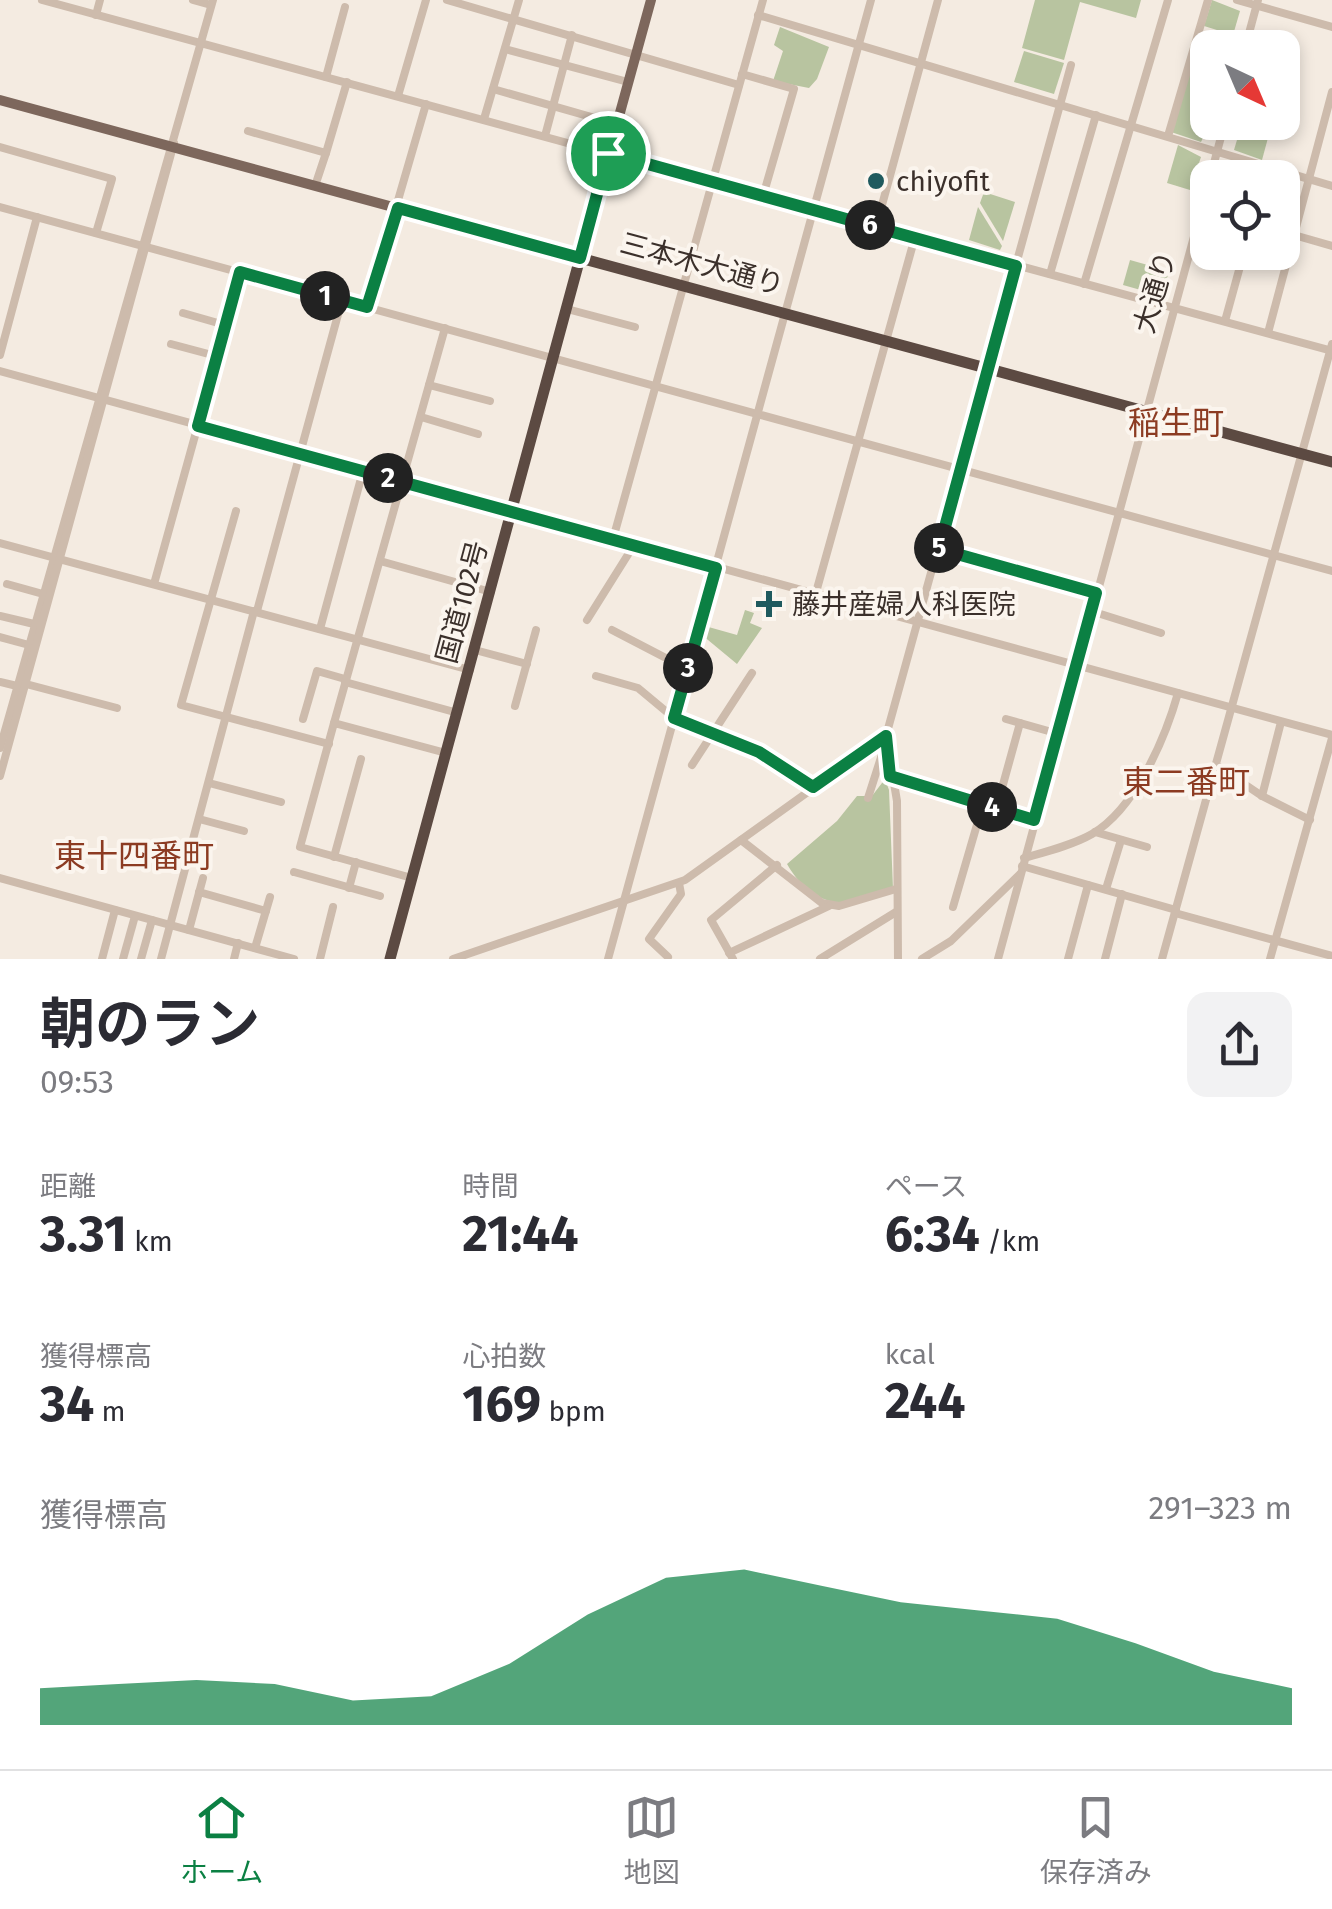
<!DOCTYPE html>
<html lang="ja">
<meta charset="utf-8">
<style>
:root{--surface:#fff;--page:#f2f2f3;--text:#2b2b33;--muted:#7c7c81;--line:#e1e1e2;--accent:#0b8043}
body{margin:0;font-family:"Fira Sans","Noto Sans JP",sans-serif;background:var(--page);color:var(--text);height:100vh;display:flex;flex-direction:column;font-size:38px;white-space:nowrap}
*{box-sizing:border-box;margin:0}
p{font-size:32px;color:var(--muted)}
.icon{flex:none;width:55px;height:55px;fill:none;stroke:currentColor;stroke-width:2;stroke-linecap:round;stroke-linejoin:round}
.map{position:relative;height:959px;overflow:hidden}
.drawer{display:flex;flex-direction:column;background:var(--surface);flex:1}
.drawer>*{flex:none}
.needle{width:65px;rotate:136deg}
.controls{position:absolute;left:1190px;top:30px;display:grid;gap:20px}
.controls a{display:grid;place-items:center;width:110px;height:110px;border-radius:20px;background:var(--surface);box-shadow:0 5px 15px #0003;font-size:50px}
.pin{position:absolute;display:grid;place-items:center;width:85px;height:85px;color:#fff;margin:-42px;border:5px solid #fff;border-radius:50%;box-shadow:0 2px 10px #0007}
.km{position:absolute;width:50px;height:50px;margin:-25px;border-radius:50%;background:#222;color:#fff;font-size:28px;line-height:50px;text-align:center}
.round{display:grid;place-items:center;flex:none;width:105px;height:105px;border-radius:20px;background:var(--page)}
.head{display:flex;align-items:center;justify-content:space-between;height:170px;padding:0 40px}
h1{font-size:55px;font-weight:700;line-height:75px}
.figures{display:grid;grid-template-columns:repeat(3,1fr);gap:15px;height:170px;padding:10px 40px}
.figures div{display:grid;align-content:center}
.figures b{font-size:50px;font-weight:700}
.figures small{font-size:28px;font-weight:400}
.figures p{font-size:28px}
.chart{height:280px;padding:20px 40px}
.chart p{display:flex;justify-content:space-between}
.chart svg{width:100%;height:180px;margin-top:10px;fill:var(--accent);opacity:.7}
.tabs{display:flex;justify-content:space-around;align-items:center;height:140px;border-top:2px solid var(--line);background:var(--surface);font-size:28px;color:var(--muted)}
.tabs a{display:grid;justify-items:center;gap:5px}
.tabs .selected{color:var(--accent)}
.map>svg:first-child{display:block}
.green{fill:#b8c4a0}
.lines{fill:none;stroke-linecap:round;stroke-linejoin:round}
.minor{stroke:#cdbbac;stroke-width:8}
.major{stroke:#7d675c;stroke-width:10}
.highway{stroke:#5c4a42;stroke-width:11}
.route-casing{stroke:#fff;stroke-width:20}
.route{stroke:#0b8043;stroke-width:12}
.poi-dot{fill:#1f5a5e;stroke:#fbf5ee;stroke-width:4}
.labels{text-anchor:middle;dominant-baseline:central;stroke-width:8;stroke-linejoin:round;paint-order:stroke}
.poi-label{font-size:28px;fill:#3b302b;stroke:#fbf5ee;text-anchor:start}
.street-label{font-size:28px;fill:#3b302b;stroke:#fbf5ee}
.quarter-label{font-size:32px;fill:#8c3b22;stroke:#fbf5ee}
</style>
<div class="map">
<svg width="1332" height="959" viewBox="0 0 1332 959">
<rect width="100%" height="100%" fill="#f4ebe1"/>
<g class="green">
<polygon points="1035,0 1141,0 1136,18 1080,2 1064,60 1022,48"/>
<polygon points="1212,0 1240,11 1233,35 1204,26"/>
<polygon points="780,27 829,47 817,79 809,88 773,81 783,51 774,45"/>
<polygon points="1197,50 1207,54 1210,123 1201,142 1171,132"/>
<polygon points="1024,51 1064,63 1054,94 1014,82"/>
<polygon points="1242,123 1272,123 1262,160 1234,150"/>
<polygon points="1178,145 1201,157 1190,190 1167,183"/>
<polygon points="984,192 1015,202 1003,241 980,203"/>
<polygon points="978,207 1002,246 1000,250 969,240"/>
<polygon points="1130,260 1169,271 1162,296 1123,285"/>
<polygon points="745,610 754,613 750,623 762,628 737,664 702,635 705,626 737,635"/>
<path d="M 885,779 L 889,790 L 893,889 C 851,912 813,909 787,864 L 837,821 L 857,796 L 872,796 Z"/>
</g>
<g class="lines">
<g class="minor">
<polyline points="42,0 1332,351"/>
<polyline points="193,0 211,5"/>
<polyline points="447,0 739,85"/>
<polyline points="1237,0 1332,27"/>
<polyline points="96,15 100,0"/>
<polyline points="758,15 1332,186"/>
<polyline points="1245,48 1258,0"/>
<polyline points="505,49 628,82"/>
<polyline points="742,74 794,89 763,196"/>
<polyline points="326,77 345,7"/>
<polyline points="493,89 616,124"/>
<polyline points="398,96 426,0"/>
<polyline points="484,119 519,0"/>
<polyline points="248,131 326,153 315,186"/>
<polyline points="545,136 572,35"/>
<polyline points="1168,136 1208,0"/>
<polyline points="0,147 112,179 96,233"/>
<polyline points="326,153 347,82"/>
<polyline points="1210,178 1225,122"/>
<polyline points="0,207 1332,571"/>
<polyline points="876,227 938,0"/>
<polyline points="1294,235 1332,246"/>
<polyline points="1050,274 1096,115"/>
<polyline points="1084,284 1168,0"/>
<polyline points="367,307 426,104"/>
<polyline points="567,309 635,327"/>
<polyline points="183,313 225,325"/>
<polyline points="1225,321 1244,252"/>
<polyline points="1268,333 1332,92"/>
<polyline points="171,344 216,356"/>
<polyline points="0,355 37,217"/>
<polyline points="0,371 1332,735"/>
<polyline points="429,385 490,401"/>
<polyline points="421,417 478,434"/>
<polyline points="236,511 181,705 329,744"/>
<polyline points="613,539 763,0"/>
<polyline points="0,543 470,670"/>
<polyline points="939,549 1096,593"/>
<polyline points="380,561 491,592"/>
<polyline points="7,584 43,594"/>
<polyline points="154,584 240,273"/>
<polyline points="815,596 915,237"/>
<polyline points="257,611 342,300"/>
<polyline points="1091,611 1161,633"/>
<polyline points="0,616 34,624"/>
<polyline points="587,620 634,545"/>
<polyline points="320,629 363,471"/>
<polyline points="612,630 687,669"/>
<polyline points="0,637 29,645"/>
<polyline points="475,650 527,664"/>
<polyline points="596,676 638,688 674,718 759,752 813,787"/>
<polyline points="0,682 17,686"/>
<polyline points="345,682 458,713"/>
<polyline points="26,684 117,708"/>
<polyline points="515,706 536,630"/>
<polyline points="303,719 317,671 345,679"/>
<polyline points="1006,719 1059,734"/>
<polyline points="334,723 445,328"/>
<polyline points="0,748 213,0"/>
<polyline points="692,765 752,673"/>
<polyline points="1216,765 1262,796 1310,820"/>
<polyline points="0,776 174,143"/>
<polyline points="890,777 1034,820"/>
<polyline points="209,783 281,802"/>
<polyline points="1262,796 1281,722"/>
<polyline points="868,798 885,745"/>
<polyline points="999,799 1020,723"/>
<polyline points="199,819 244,831"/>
<polyline points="1095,832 1147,847"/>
<polyline points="741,840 822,903 839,906 896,889"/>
<polyline points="334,857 361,759"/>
<path d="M 1024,858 C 1045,852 1073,845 1092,834 C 1135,809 1165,739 1178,693"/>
<polyline points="1022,866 1176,910"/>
<polyline points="294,872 380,896"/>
<polyline points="0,878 294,959"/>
<polyline points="412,878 300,847 334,723 446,753"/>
<polyline points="349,888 356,862"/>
<polyline points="1106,889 1121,840"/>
<polyline points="199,892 266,911"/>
<polyline points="953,907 983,804"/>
<polyline points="1175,913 1332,956"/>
<polyline points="189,930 203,878"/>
<polyline points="255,948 270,897"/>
<polyline points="729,953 829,906"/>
<polyline points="668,957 649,939 681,894 679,883"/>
<polyline points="102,959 115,910"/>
<polyline points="123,959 135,916"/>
<polyline points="141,959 152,920"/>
<polyline points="161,959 254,611"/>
<polyline points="234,959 238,943"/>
<polyline points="320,959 333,907"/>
<polyline points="453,959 685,880 886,736"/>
<polyline points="608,959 871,0"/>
<polyline points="733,959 711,920 777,865"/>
<polyline points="820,959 896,912"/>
<polyline points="898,959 897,801 886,736 1071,65"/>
<polyline points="922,959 951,941 1020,874"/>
<polyline points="998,959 1208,185"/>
<polyline points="1068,959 1088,885"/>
<polyline points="1105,959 1122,894"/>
<polyline points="1162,959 1332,344"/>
<polyline points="1270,959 1332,738"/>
</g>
<polyline class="major" points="0,100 580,258 651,0"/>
<polyline class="highway" points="390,959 580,258 1332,462"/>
</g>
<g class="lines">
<g class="route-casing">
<polygon id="route" points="608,153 1016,266 939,549 1096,593 1034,820 890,776 886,736 813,787 759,752 674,718 716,568 198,426 240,272 367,307 398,208 580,258"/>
</g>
<use href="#route" class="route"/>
</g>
<g class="poi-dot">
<circle cx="876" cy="181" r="10"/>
<path d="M764 589h10v10h10v10h-10v10h-10v-10h-10v-10h10z"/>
</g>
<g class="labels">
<g class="poi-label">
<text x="896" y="181">chiyofit</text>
<text x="792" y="604">藤井産婦人科医院</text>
</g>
<g class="street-label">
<text transform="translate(702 264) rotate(15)">三本木大通り</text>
<text transform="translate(1155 292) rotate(-74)">大通り</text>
<text transform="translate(462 602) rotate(-75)">国道102号</text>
</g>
<g class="quarter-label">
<text x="1176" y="423">稲生町</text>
<text x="1186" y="782">東二番町</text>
<text x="134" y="856">東十四番町</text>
</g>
</g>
</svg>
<div class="controls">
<a><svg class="needle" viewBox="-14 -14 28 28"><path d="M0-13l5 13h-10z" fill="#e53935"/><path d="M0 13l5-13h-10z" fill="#7c7c81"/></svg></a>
<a><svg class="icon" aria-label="locate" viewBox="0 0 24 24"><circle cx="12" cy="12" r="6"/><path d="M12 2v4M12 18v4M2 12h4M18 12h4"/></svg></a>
</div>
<div class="pin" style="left:608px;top:153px;background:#1e9e55"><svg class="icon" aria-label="arrive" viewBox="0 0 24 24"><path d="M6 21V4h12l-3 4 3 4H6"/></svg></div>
<b class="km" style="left:325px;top:296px">1</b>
<b class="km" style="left:388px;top:478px">2</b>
<b class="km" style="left:688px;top:668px">3</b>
<b class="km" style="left:992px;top:807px">4</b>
<b class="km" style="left:939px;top:548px">5</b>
<b class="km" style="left:870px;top:225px">6</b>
</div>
<section class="drawer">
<div class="head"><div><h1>朝のラン</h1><p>09:53</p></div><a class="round"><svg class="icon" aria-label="share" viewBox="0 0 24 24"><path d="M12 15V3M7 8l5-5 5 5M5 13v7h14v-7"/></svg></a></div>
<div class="figures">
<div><p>距離</p><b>3.31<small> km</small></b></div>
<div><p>時間</p><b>21:44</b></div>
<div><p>ペース</p><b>6:34<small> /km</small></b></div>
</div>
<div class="figures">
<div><p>獲得標高</p><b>34<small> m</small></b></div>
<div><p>心拍数</p><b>169<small> bpm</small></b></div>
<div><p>kcal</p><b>244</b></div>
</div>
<div class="chart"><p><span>獲得標高</span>291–323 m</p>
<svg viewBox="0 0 160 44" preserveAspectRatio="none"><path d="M0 44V35L10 34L20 33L30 34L40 38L50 37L60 29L70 17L80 8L90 6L100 10L110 14L120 16L130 18L140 24L150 31L160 35V44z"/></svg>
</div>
</section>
<nav class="tabs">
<a class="selected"><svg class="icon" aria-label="home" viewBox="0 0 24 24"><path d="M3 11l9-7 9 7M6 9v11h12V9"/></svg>ホーム</a>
<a><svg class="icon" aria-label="map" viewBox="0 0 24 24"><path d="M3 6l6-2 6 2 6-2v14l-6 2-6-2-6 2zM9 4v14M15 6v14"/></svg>地図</a>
<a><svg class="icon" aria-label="saved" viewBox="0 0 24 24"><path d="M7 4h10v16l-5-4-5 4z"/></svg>保存済み</a>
</nav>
